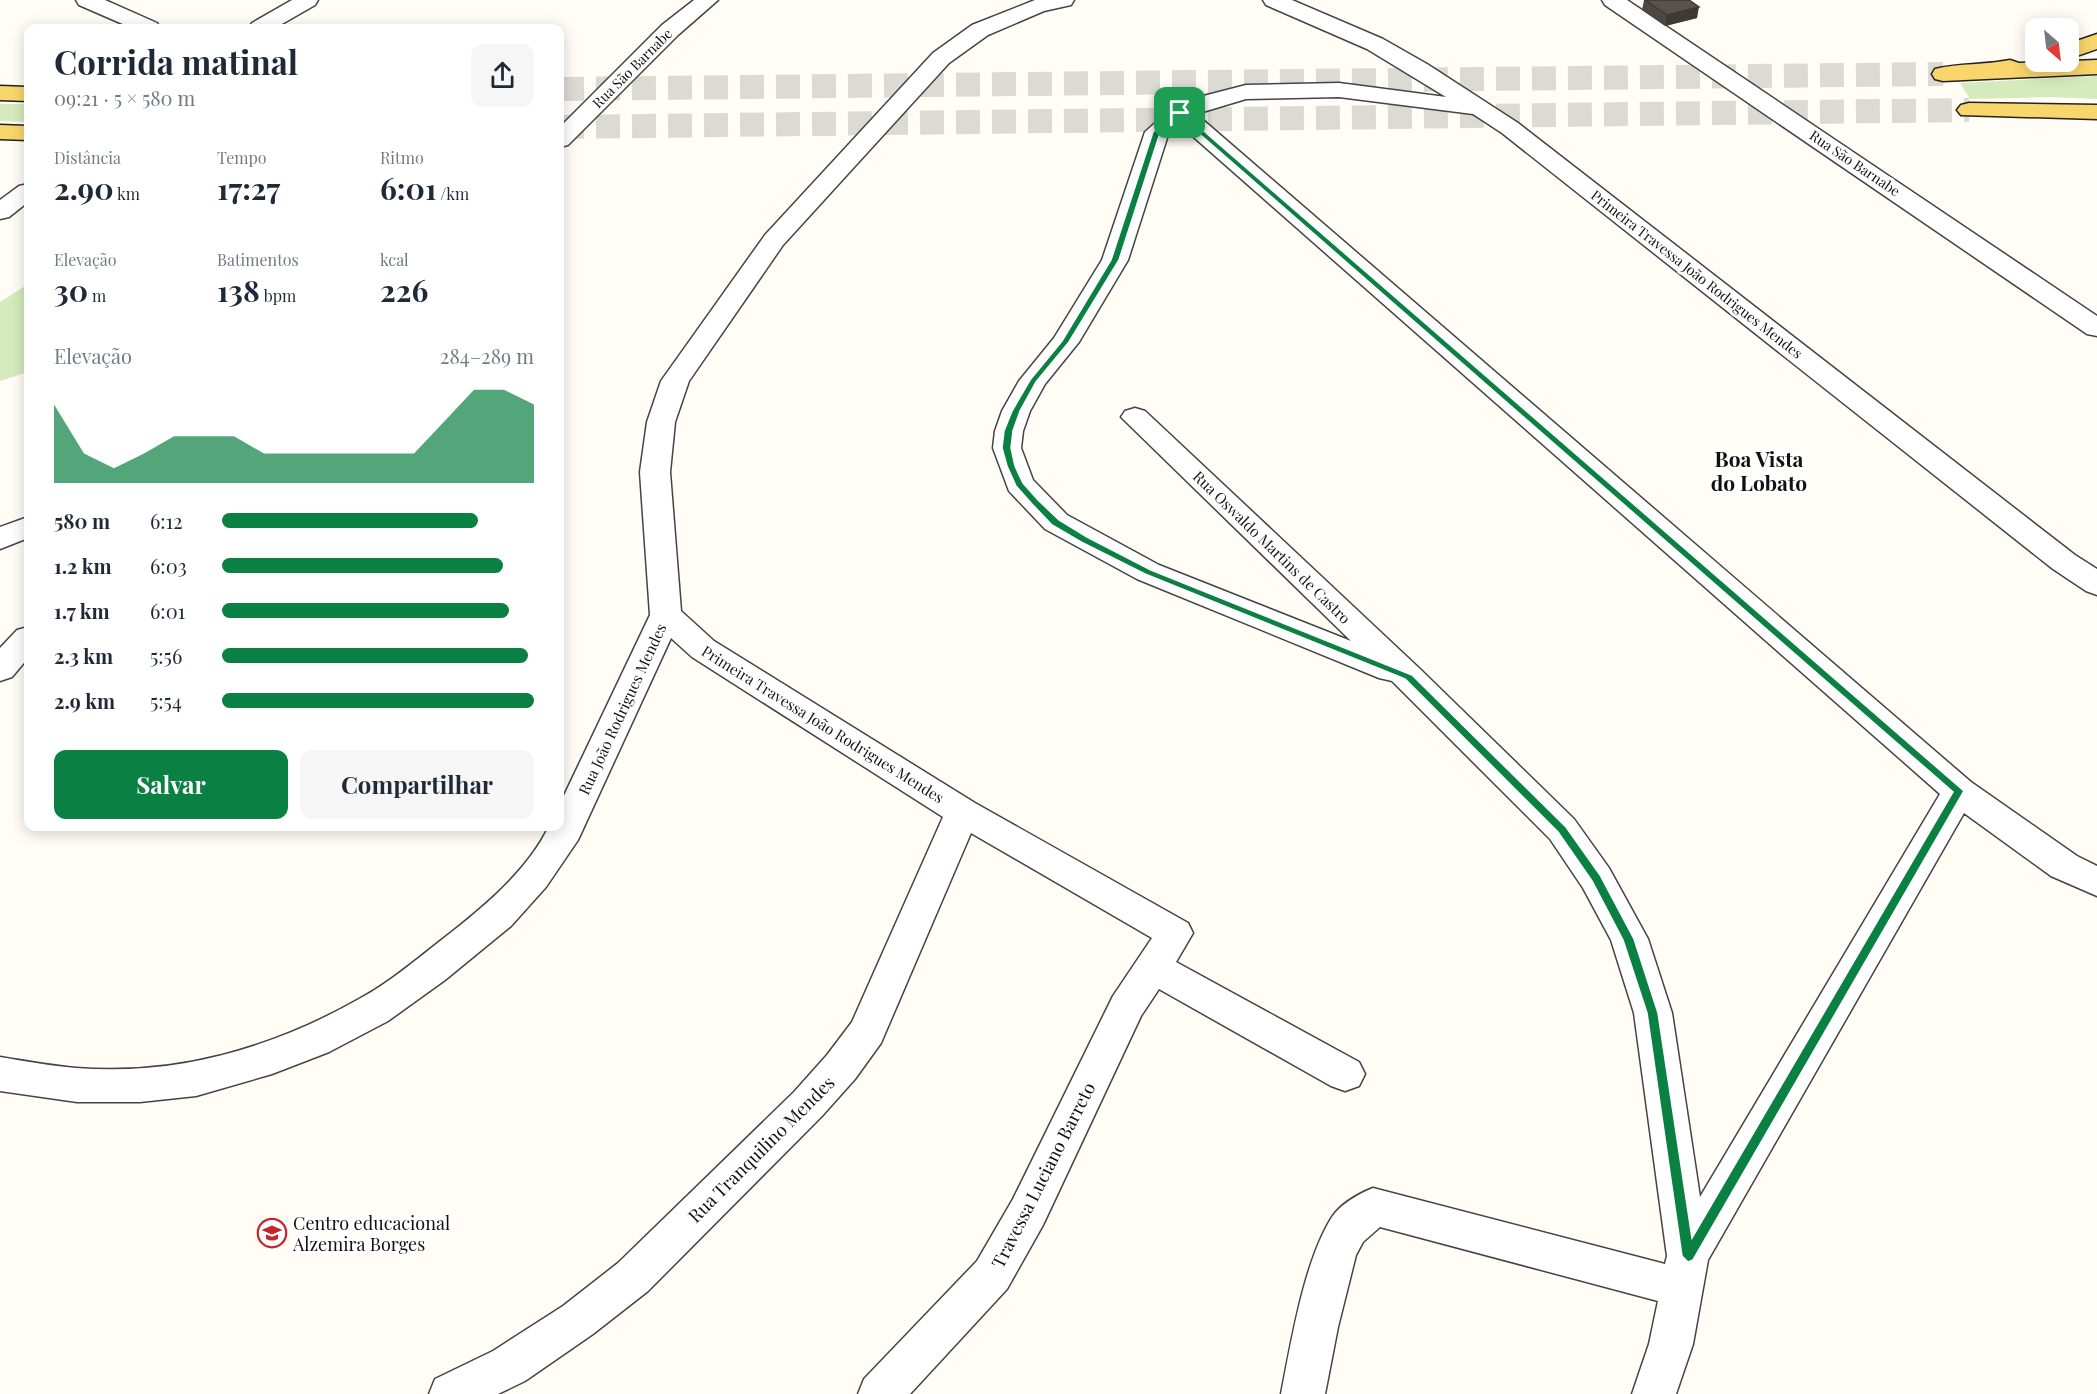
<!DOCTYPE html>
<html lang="pt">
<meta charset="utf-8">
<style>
:root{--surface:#fff;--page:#f6f6f7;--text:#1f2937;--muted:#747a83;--accent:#0b8043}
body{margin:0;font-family:"Playfair Display",serif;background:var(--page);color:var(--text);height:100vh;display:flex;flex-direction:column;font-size:22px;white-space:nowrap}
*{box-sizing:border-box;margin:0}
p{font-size:20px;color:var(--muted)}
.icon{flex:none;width:33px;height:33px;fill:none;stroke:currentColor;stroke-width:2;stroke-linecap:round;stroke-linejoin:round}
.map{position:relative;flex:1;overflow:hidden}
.side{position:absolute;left:24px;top:24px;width:540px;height:807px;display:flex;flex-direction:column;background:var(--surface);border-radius:12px;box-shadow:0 3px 15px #0003}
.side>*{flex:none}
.needle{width:39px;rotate:152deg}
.controls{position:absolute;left:2025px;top:18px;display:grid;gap:12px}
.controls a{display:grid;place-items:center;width:54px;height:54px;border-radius:12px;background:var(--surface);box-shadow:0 3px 15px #0003;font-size:30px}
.pin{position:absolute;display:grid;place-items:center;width:51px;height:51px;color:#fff;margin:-26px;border-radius:12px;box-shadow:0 3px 9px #0006}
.round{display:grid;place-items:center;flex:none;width:63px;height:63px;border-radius:12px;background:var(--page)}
.head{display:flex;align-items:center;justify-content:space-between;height:102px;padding:0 30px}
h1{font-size:33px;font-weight:700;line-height:45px}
.stats{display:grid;grid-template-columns:repeat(3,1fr);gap:9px;height:102px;padding:6px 30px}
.stats div{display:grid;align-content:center}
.stats b{font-size:30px;font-weight:700}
.stats small{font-size:16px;font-weight:400}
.stats p{font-size:16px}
.chart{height:168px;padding:12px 30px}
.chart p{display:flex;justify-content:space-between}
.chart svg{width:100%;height:108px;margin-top:6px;fill:var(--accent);opacity:.7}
.cta{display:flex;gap:12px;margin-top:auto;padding:12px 30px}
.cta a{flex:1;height:69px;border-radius:12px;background:var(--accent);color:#fff;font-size:24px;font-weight:700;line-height:69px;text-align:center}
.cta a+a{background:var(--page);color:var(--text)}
ul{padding:0 30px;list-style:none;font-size:20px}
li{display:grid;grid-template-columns:96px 72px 1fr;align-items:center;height:45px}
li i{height:15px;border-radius:8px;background:var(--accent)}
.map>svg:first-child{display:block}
.green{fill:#d5ebbd}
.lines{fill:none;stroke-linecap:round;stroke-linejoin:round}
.major-tunnel{stroke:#dbdad3;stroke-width:24;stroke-dasharray:24 12;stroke-linecap:butt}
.minor-casing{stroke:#444;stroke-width:3}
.major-casing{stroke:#222;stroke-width:3}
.minor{fill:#fff;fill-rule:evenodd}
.major{fill:#f9d66b;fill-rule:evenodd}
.wall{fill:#4d4742}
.shaded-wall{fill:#3f3936}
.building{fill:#5a524d;stroke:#3f3936;stroke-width:1.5}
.route{fill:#0b8043;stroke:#fff;stroke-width:1.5;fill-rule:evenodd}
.labels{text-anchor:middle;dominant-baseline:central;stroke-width:6;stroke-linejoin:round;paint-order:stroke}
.far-street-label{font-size:14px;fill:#111;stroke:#fff}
.street-label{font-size:15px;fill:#111;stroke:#fff}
.near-street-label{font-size:18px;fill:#111;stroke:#fff}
.near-poi-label{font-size:18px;fill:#111;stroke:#fff;text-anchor:start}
.district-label{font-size:21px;font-weight:bold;fill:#111;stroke:#fff}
</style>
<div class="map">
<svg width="2097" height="1394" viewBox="0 0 2097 1394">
<rect width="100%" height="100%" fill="#fffdf5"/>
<g class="green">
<polygon points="2097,76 2097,99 2053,97 1970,99 1960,83"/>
<polygon points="0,104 28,104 28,122 0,121"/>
<polygon points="28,284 28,372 0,381 0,302"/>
</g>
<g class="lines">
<g class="major-tunnel">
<polyline points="560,89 1943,74"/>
<polyline points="560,127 1969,110"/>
</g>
<g class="minor-casing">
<g id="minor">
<polygon points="76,0 105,0 157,23 160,28 132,28 79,5"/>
<polygon points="292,0 318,0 315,5 275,28 249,28 252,23"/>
<polygon points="694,0 718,0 678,35 568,145 560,147 560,127 662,25"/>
<path d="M 1035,0 L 1074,0 L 1071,5 L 1044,11 L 988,35 L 949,63 L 783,245 L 689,381 L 675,422 L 670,472 L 681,611 L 714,641 L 975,803 L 1188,923 L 1193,933 L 1176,962 L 1359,1062 L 1365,1074 L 1359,1086 L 1345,1091 L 1331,1086 L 1159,989 L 1141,1016 L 1043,1225 L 1007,1289 L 910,1394 L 858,1394 L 864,1379 L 977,1261 L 1013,1199 L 1113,996 L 1152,938 L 971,833 L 881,1043 L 855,1079 L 822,1116 L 648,1291 L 593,1334 L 525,1381 L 498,1394 L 429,1394 L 435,1379 L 493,1351 L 563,1306 L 618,1263 L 794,1092 L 827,1055 L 852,1022 L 943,817 L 692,657 L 671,638 L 578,840 L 546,887 L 511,926 L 445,980 L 388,1021 L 329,1052 L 272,1074 L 196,1096 L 140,1102 L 77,1102 L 0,1091 L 0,1057 C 25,1061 51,1066 76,1068 C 176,1076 273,1048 359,999 C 389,983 417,959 444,938 C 481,909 528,871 549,826 L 560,826 L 560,804 L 650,615 L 640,472 L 647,422 L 661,381 L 765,235 L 933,53 L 972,25 Z"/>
<path d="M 1263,0 L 1292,0 L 1383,39 L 1427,64 L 1518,123 L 2075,555 L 2097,569 L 2097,595 L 2086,591 L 2053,569 L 1502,133 L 1473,114 L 1339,97 L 1246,99 L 1196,114 L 1971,782 L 2077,856 L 2097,866 L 2097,896 L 2051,876 L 1964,813 L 1708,1260 L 1693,1344 L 1676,1394 L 1632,1394 L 1649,1344 L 1658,1301 L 1380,1227 L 1363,1242 L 1356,1255 L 1338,1327 L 1325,1394 L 1281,1394 C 1291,1343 1304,1261 1332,1217 C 1341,1204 1358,1194 1373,1188 L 1665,1264 L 1667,1256 L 1634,1013 L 1611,940 L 1583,888 L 1550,839 L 1392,681 L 1379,678 L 1137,579 L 1045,529 L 1009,491 L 993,448 L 995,431 L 1002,411 L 1019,381 L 1054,338 L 1102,260 L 1145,132 L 1172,108 L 1188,100 L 1246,85 L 1339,83 L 1446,97 L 1367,49 L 1266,5 ZM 1180,125 L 1940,794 L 1700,1197 L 1672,1013 L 1648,939 L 1609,868 L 1574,819 L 1420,669 L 1145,411 L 1135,408 L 1125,411 L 1121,417 L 1351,641 L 1159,565 L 1067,515 L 1033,480 L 1021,448 L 1023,431 L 1030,411 L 1045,384 L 1079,342 L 1128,260 L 1168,135 Z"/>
<polygon points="1602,0 1627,0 2097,316 2097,336 2087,334 1605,5"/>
<polygon points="28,184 28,202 9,217 0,219 0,200 19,186"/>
<polygon points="28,517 28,538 0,549 0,527"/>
<polygon points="28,627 28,658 12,677 0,681 0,648 17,630"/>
</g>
</g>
<g class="major-casing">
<g id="major">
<polygon points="2097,34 2097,49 2068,59 2068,44"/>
<path d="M 2010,60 L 2019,63 L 2097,60 L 2097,74 L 1943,81 L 1935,79 L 1932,74 L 1935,69 C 1959,63 1985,65 2010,60 Z"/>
<polygon points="0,86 28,87 28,101 0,100"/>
<polygon points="1969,103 2097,105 2097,119 1961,115 1957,110 1961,105"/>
<polygon points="0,125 28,126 28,140 0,139"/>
</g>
</g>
<use href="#minor" class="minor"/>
<use href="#major" class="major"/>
</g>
<polygon class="wall" points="1644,0 1689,0 1697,18 1665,26 1642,10"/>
<polygon class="shaded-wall" points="1699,7 1697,18 1665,26 1667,15"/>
<polygon class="building" points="1645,0 1689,0 1699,7 1667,15"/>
<path class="route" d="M 1177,112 L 1182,112 L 1964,791 L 1693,1260 L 1688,1262 L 1682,1256 L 1647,1013 L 1623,940 L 1592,881 L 1558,832 L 1405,679 L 1145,574 L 1081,542 L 1052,525 L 1032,504 L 1016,486 L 1007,466 L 1002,448 L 1004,431 L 1012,411 L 1030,380 L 1062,341 L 1111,260 L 1153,132 ZM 1180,117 L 1953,792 L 1692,1238 L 1658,1013 L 1634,939 L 1600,875 L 1566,827 L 1412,675 L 1151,570 L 1087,537 L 1059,520 L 1038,500 L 1023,483 L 1015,466 L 1011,448 L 1013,431 L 1020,411 L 1036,382 L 1069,342 L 1119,260 L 1160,133 Z"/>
<defs>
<g id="school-ring" transform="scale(1.5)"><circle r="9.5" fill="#fff" stroke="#c4262e" stroke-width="1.5"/><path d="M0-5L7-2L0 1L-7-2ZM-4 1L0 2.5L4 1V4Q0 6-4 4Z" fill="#c4262e"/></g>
</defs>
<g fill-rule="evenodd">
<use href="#school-ring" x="272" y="1233"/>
</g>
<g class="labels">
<g class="far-street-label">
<text transform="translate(632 68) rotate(-45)">Rua São Barnabe</text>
<text transform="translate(1855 163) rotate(34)">Rua São Barnabe</text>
<text transform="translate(1697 274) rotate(38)">Primeira Travessa João Rodrigues Mendes</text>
</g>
<g class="street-label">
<text transform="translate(1272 547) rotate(44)">Rua Oswaldo Martins de Castro</text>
<text transform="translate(622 709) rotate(-65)">Rua João Rodrigues Mendes</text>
<text transform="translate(823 724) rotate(32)">Primeira Travessa João Rodrigues Mendes</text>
</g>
<g class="near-street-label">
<text transform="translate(761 1149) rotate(-45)">Rua Tranquilino Mendes</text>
<text transform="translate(1043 1175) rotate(-63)">Travessa Luciano Barreto</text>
</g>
<g class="near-poi-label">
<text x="293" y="1223">Centro educacional<tspan x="293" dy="21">Alzemira Borges</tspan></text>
</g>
<g class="district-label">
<text x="1759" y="458">Boa Vista<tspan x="1759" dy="24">do Lobato</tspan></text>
</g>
</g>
</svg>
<div class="controls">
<a><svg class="needle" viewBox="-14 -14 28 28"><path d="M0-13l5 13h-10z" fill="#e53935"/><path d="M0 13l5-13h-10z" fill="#747a83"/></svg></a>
</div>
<div class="pin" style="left:1180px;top:113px;background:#1e9e55"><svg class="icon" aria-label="arrive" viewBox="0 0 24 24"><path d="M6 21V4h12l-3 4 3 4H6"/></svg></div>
<section class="side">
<div class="head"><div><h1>Corrida matinal</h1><p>09:21 · 5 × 580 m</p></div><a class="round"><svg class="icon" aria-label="share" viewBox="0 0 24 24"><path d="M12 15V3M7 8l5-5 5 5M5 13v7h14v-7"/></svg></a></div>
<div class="stats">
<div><p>Distância</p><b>2.90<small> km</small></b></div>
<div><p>Tempo</p><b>17:27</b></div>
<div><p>Ritmo</p><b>6:01<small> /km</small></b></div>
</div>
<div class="stats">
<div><p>Elevação</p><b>30<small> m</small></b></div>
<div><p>Batimentos</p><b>138<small> bpm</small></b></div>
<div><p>kcal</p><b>226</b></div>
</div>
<div class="chart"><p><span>Elevação</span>284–289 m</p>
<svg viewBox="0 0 160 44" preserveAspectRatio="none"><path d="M0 44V12L10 32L20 38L30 32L40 25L50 25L60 25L70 32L80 32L90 32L100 32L110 32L120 32L130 19L140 6L150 6L160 12V44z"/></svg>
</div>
<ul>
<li><b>580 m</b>6:12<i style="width:82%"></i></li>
<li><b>1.2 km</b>6:03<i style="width:90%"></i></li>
<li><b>1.7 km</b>6:01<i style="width:92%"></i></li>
<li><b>2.3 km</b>5:56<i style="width:98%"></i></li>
<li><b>2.9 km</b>5:54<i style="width:100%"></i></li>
</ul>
<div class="cta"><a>Salvar</a><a>Compartilhar</a></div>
</section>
</div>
